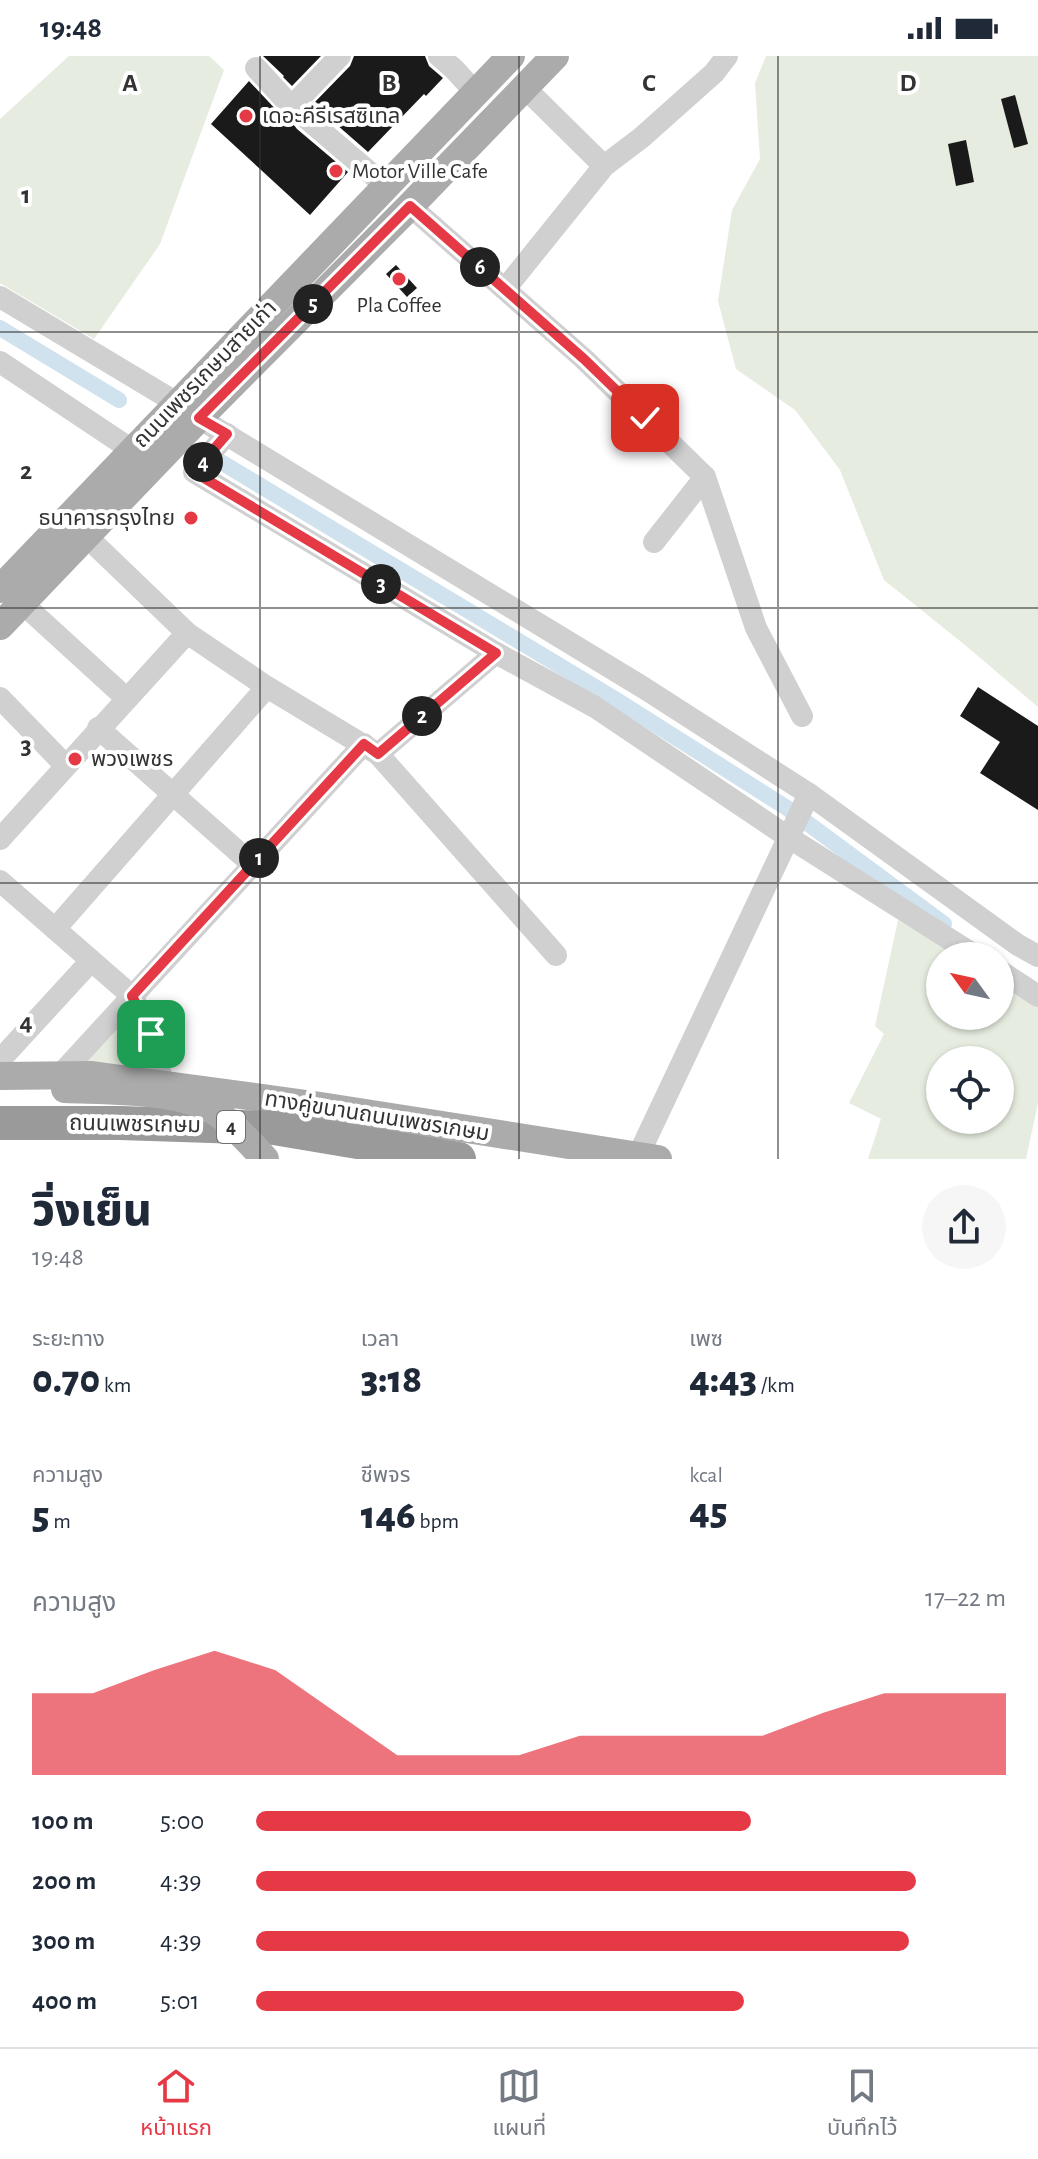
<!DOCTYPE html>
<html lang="th">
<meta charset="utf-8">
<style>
:root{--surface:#fff;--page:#f6f6f7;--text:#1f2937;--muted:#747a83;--line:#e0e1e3;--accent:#e63946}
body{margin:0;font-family:"Alegreya Sans","Noto Sans Thai",sans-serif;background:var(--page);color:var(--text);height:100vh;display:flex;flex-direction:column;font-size:30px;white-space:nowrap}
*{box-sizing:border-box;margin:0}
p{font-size:26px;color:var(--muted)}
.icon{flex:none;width:44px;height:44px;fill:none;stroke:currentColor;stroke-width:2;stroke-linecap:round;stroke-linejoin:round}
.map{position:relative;height:1103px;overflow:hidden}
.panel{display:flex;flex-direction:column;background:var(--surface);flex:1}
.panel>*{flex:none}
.needle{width:52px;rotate:303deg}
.fabs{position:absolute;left:926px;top:886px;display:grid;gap:16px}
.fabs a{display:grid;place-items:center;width:88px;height:88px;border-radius:50%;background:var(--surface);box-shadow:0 2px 6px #0004;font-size:40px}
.pin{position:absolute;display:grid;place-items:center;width:68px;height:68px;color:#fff;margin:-34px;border-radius:16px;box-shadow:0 4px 12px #0006}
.km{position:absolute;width:40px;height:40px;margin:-20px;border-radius:50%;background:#222;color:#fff;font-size:22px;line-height:40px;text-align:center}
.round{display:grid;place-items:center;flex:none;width:84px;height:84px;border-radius:42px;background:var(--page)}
.headline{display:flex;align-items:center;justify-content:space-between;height:136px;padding:0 32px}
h1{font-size:44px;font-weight:800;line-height:60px}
.figures{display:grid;grid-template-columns:repeat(3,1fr);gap:12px;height:136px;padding:8px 32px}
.figures div{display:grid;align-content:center}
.figures b{font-size:40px;font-weight:800}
.figures small{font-size:22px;font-weight:400}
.figures p{font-size:22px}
.chart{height:224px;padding:16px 32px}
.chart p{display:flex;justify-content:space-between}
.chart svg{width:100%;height:144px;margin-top:8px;fill:var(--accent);opacity:.7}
ul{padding:0 32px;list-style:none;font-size:26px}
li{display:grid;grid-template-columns:128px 96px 1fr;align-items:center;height:60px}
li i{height:20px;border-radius:10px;background:var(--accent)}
.status{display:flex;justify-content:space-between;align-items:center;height:56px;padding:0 40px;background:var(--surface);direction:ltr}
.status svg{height:22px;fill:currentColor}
.tab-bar{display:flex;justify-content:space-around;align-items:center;height:112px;border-top:2px solid var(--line);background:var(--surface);font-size:22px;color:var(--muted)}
.tab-bar a{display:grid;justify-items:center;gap:4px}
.tab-bar .current{color:var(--accent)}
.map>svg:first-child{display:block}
.green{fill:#e6ecdf;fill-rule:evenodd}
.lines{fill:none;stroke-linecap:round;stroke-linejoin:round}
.canal{stroke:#cfe2ee;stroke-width:16}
.building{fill:#1a1a1a}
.minor{stroke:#d0d0d0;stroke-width:22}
.major{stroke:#ababab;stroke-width:28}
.highway{stroke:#9a9a9a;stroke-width:34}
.major-bridge{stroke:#ababab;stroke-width:28}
.route-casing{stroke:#fff;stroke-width:16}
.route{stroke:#e63946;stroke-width:10}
.grid{fill:none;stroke:#333;stroke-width:2;stroke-opacity:0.55}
.poi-dot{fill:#e63946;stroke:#fff;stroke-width:3}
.labels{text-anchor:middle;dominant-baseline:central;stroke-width:8;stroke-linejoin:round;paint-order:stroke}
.shield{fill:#fff;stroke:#707070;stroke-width:2}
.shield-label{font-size:20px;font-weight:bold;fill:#333}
.poi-label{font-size:22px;fill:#333;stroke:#fff;text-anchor:start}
.street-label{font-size:22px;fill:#333;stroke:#fff}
.grid-label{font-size:26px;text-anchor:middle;font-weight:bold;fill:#333;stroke:#fff;stroke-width:8;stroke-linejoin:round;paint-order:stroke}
</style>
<div class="status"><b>19:48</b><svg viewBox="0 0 49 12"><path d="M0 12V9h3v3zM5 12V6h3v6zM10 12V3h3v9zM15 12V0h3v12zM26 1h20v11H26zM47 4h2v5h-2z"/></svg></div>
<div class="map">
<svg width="1038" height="1103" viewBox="0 0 1038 1103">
<rect width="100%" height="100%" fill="#fff"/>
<g class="green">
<polygon points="69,0 209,0 224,14 160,188 94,283 0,227 0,63"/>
<polygon points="766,0 1038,0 1038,651 965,589 884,524 840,414 795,354 736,313 718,245 732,154 760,103 755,27"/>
<path d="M 898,864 L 959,900 L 940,900 L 940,960 L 1000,960 L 1000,925 L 1038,948 L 1038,1047 L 1026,1103 L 868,1103 L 881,1063 L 849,1047 L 884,978 L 875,970 ZM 940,1004 L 1000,1004 L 1000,1064 L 940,1064 Z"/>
<polygon points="127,961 135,963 147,1015 84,1006"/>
</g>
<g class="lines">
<g class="canal">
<polyline points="0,272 119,344"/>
<polyline points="221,406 615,643 787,752 944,868"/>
</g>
</g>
<g class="building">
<polygon points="263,0 321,0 292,30 283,21 284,20"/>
<polygon points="354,0 425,0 429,10 443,22 426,40 424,38 368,96 313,48 350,10"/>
<polygon points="249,25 280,58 290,64 297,73 348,116 310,159 211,68"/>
<polygon points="1015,39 1028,88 1014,92 1001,43"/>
<polygon points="966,84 974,126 956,130 948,88"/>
<polygon points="396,209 417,232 407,241 386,218"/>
<polygon points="978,631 1038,670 1038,754 980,717 1000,686 960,660"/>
</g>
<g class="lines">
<g class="minor">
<polyline points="340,0 297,45 299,53 306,62 387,131"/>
<polyline points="439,0 454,13 476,37"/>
<polyline points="256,12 290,49 299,53"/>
<polyline points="525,32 604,110"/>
<polyline points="410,150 584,303 705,421 756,572 802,660"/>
<polyline points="505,233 604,110 641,82 714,17 727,0"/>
<polyline points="0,241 177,347"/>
<polyline points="0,306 132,394"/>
<polyline points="199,362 644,632 809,738 1018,889 1038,900"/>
<polyline points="227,378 194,416 496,597 595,651 788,781 976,900"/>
<polyline points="86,480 187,577 267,631 378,698 496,597"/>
<polyline points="654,486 705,421"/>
<polyline points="22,547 126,642"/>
<polyline points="0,642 65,709"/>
<polyline points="98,672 253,809"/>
<polyline points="378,698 556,899"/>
<polyline points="0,783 187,577"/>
<polyline points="0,825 132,940 151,978 163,1029"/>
<polyline points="55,873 267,631"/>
<polyline points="1000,915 1038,940"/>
<polyline points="0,1004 90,906"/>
<polyline points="60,1019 364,688"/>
<polyline points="638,1100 809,738"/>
</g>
<g class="major">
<polyline points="0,533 511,0"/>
<polyline points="0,570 199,362 410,150 555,0"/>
<polyline points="0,1020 92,1019 321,1050 658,1103"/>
</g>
<polyline class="highway" points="0,1067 120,1067 274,1072 459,1103"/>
<path class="major-bridge" d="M 65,1033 C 110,1035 183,1032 220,1059 C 236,1071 251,1088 265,1103"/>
</g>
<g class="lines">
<g class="route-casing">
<polyline id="route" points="151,978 132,940 364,688 378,698 496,597 194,416 227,378 199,362 410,150 584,303 645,362"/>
</g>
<use href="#route" class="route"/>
</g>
<path class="grid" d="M 260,0 L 260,1103M 519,0 L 519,1103M 778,0 L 778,1103M 0,276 L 1038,276M 0,552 L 1038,552M 0,827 L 1038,827"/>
<g class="poi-dot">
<circle cx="246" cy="60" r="8"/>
<circle cx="336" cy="115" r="8"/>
<circle cx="399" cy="223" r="8"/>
<circle cx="191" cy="462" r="8"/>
<circle cx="75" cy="703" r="8"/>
</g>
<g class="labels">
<rect class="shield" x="217" y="1055" width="28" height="32" rx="6"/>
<g class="shield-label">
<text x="231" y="1071">4</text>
</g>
<g class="poi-label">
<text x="262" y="60">เดอะคีรีเรสซิเทล</text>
<text x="352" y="115">Motor Ville Cafe</text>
<text x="399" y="249" text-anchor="middle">Pla Coffee</text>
<text x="175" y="462" text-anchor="end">ธนาคารกรุงไทย</text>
<text x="91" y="703">พวงเพชร</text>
</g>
<g class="street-label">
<text transform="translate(205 318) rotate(-46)">ถนนเพชรเกษมสายเก่า</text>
<text transform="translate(377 1060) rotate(9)">ทางคู่ขนานถนนเพชรเกษม</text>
<text transform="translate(135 1068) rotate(1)">ถนนเพชรเกษม</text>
</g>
</g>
<g class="grid-label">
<text x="130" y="35">A</text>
<text x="389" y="35">B</text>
<text x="649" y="35">C</text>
<text x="908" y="35">D</text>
<text x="26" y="147">1</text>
<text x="26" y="423">2</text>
<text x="26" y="698">3</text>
<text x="26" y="974">4</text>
</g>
</svg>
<div class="fabs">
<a><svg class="needle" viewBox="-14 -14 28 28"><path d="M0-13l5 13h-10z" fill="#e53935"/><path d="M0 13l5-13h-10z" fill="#747a83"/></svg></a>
<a><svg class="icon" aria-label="locate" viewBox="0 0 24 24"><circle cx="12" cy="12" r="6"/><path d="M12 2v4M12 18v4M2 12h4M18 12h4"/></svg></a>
</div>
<div class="pin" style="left:151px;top:978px;background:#1e9e55"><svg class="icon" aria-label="arrive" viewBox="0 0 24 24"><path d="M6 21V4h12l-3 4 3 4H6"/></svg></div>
<div class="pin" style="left:645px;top:362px;background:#d93025"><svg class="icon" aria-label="check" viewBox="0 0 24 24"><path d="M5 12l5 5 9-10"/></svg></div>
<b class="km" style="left:259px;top:802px">1</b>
<b class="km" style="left:422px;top:660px">2</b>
<b class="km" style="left:381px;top:528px">3</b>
<b class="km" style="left:203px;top:406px">4</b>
<b class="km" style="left:313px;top:248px">5</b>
<b class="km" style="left:480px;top:211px">6</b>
</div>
<section class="panel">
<div class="headline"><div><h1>วิ่งเย็น</h1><p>19:48</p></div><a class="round"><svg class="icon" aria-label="share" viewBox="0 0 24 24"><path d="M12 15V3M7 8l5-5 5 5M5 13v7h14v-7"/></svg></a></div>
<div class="figures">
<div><p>ระยะทาง</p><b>0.70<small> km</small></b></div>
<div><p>เวลา</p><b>3:18</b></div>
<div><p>เพซ</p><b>4:43<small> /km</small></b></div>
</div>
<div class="figures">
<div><p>ความสูง</p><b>5<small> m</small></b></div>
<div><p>ชีพจร</p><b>146<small> bpm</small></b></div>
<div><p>kcal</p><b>45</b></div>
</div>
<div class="chart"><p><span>ความสูง</span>17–22 m</p>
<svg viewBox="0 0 160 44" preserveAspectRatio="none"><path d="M0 44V19L10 19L20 12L30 6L40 12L50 25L60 38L70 38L80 38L90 32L100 32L110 32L120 32L130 25L140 19L150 19L160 19V44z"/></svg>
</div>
<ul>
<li><b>100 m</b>5:00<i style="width:66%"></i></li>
<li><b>200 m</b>4:39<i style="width:88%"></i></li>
<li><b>300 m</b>4:39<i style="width:87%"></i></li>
<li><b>400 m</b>5:01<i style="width:65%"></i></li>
</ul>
</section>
<nav class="tab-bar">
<a class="current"><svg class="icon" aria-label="home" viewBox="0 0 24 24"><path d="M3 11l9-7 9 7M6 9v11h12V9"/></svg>หน้าแรก</a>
<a><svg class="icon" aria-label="map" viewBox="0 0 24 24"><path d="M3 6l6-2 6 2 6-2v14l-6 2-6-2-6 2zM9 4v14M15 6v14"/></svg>แผนที่</a>
<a><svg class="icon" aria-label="saved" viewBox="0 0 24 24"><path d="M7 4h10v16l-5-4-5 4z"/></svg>บันทึกไว้</a>
</nav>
